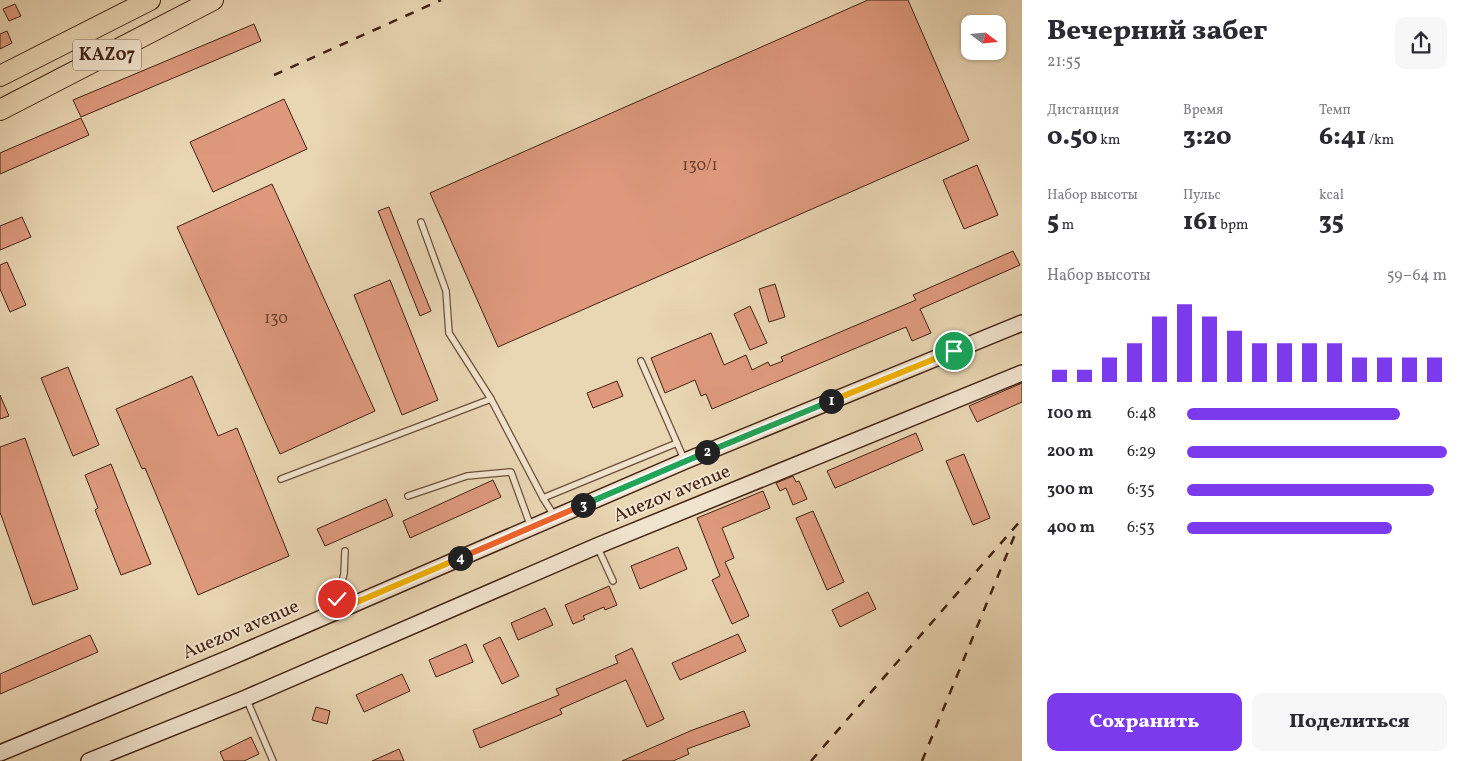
<!DOCTYPE html>
<html lang="ru">
<meta charset="utf-8">
<style>
:root{--surface:#fff;--page:#f7f7f7;--text:#2b2b33;--muted:#7c7c81;--accent:#7c3aed}
body{margin:0;font-family:Vollkorn,serif;background:var(--page);color:var(--text);height:100vh;display:flex;flex-direction:column;font-size:19px;white-space:nowrap}
*{box-sizing:border-box;margin:0}
p{font-size:16px;color:var(--muted)}
.icon{flex:none;width:28px;height:28px;fill:none;stroke:currentColor;stroke-width:2;stroke-linecap:round;stroke-linejoin:round}
.map{position:relative;flex:1;overflow:hidden}
.details{display:flex;flex-direction:column;background:var(--surface);width:450px}
.details>*{flex:none}
.needle{width:32px;rotate:106deg}
.tools{position:absolute;left:961px;top:15px;display:grid;gap:10px}
.tools a{display:grid;place-items:center;width:45px;height:45px;border-radius:10px;background:var(--surface);box-shadow:0 1px 4px #0004;font-size:25px}
.pin{position:absolute;display:grid;place-items:center;width:42px;height:42px;color:#fff;margin:-21px;border:2px solid #fff;border-radius:50%;box-shadow:0 1px 5px #0007}
.km{position:absolute;width:25px;height:25px;margin:-12px;border-radius:50%;background:#222;color:#fff;font-size:14px;line-height:25px;text-align:center}
.round{display:grid;place-items:center;flex:none;width:52px;height:52px;border-radius:10px;background:var(--page)}
.summary{display:flex;align-items:center;justify-content:space-between;height:85px;padding:0 25px}
h1{font-size:28px;font-weight:800;line-height:38px}
.metrics{display:grid;grid-template-columns:repeat(3,1fr);gap:8px;height:85px;padding:5px 25px}
.metrics div{display:grid;align-content:center}
.metrics b{font-size:25px;font-weight:800}
.metrics small{font-size:14px;font-weight:400}
.metrics p{font-size:14px}
.chart{height:140px;padding:10px 25px}
.chart p{display:flex;justify-content:space-between}
.chart svg{width:100%;height:90px;margin-top:5px;stroke:var(--accent);stroke-width:6}
.cta{display:flex;gap:10px;margin-top:auto;padding:10px 25px}
.cta a{flex:1;height:58px;border-radius:10px;background:var(--accent);color:#fff;font-size:20px;font-weight:800;line-height:58px;text-align:center}
.cta a+a{background:var(--page);color:var(--text)}
ul{padding:0 25px;list-style:none;font-size:16px}
li{display:grid;grid-template-columns:80px 60px 1fr;align-items:center;height:38px}
li i{height:12px;border-radius:6px;background:var(--accent)}
main{display:flex;flex:1;min-height:0}
.map>svg:first-child{display:block}
.building{fill:#de997d;stroke:#432212}
.lines{fill:none;stroke-linecap:round;stroke-linejoin:round}
.lane-casing{stroke:#6c4f3a;stroke-width:8}
.secondary-casing{stroke:#432212;stroke-width:18}
.highway-casing{stroke:#432212;stroke-width:22}
.lane{stroke:#f1e4ce;stroke-width:5.5}
.secondary{stroke:#f1e4ce;stroke-width:15}
.highway{stroke:#e9d6b3;stroke-width:20}
.rail{stroke:#432212;stroke-width:2.5;stroke-dasharray:9 9;stroke-linecap:butt}
.split-1-casing{stroke:#fff;stroke-width:10}
.split-2-casing{stroke:#fff;stroke-width:10}
.split-3-casing{stroke:#fff;stroke-width:10}
.split-4-casing{stroke:#fff;stroke-width:10}
.split-5-casing{stroke:#fff;stroke-width:10}
.split-1{stroke:#f5b400;stroke-width:6}
.split-2{stroke:#22a559;stroke-width:6}
.split-3{stroke:#22a559;stroke-width:6}
.split-4{stroke:#f0652b;stroke-width:6}
.split-5{stroke:#f5b400;stroke-width:6}
.labels{text-anchor:middle;dominant-baseline:central;stroke-width:4;stroke-linejoin:round;paint-order:stroke}
.number-label{font-size:16px;fill:#6a402d}
.shield{fill:#f1e4ce;stroke:#775c4a;stroke-width:1}
.shield-label{font-size:18px;font-weight:bold;fill:#432212}
.street-label{font-size:19px;fill:#432212;stroke:#f1e4ce}
</style>
<main>
<div class="map">
<svg width="1022" height="761" viewBox="0 0 1022 761">
<rect width="100%" height="100%" fill="#e9d6b3"/>
<filter id="stains"><feTurbulence type="fractalNoise" baseFrequency=".004" numOctaves="4"/><feColorMatrix values="0 0 0 0 .2 0 0 0 0 .09 0 0 0 0 .02 0 0 0 .5 -.17"/></filter>
<radialGradient id="worn" r=".72"><stop offset=".6" stop-color="#630" stop-opacity="0"/><stop offset="1" stop-color="#630" stop-opacity=".3"/></radialGradient>
<g class="building">
<polygon points="868,0 908,0 969,140 498,347 430,193"/>
<polygon points="15,4 21,16 9,21 3,9"/>
<polygon points="254,24 261,41 81,117 73,100"/>
<polygon points="7,31 12,43 0,49 0,34"/>
<polygon points="284,99 307,149 213,192 190,142"/>
<polygon points="81,118 89,135 0,174 0,153"/>
<polygon points="977,165 998,215 964,229 943,180"/>
<polygon points="272,184 375,411 280,454 177,227"/>
<polygon points="389,207 431,311 420,316 378,211"/>
<polygon points="22,217 31,237 0,250 0,226"/>
<polygon points="1013,251 1020,265 920,309 931,333 912,341 906,327 712,409 706,394 701,396 695,380 665,393 651,358 711,333 724,365 746,355 752,370 768,362 770,366 783,361 781,357 916,300 913,295"/>
<polygon points="7,262 26,305 10,312 0,289 0,265"/>
<polygon points="390,280 438,400 402,415 354,295"/>
<polygon points="775,284 785,317 769,322 759,289"/>
<polygon points="750,306 767,343 750,350 734,314"/>
<polygon points="68,367 99,445 73,456 41,378"/>
<polygon points="192,376 218,436 237,428 289,556 198,595 145,468 142,469 116,409"/>
<polygon points="617,381 623,396 593,408 587,393"/>
<polygon points="1022,383 1022,402 977,422 969,406"/>
<polygon points="0,395 9,416 0,419"/>
<polygon points="916,433 923,450 835,488 827,471"/>
<polygon points="25,438 78,589 33,605 0,512 0,447"/>
<polygon points="964,454 990,518 973,525 946,461"/>
<polygon points="111,464 151,564 121,575 95,510 98,508 85,475"/>
<polygon points="793,476 796,482 799,481 807,499 793,505 786,488 780,491 776,483"/>
<polygon points="493,480 501,497 410,538 403,521"/>
<polygon points="763,491 770,508 722,528 734,558 725,562 749,616 732,624 712,580 720,576 697,518"/>
<polygon points="386,499 393,516 325,546 317,529"/>
<polygon points="813,511 844,582 827,590 796,518"/>
<polygon points="678,547 687,569 640,589 631,566"/>
<polygon points="609,586 617,605 605,610 604,607 583,616 585,619 573,624 565,605"/>
<polygon points="868,592 876,609 840,627 832,610"/>
<polygon points="545,608 553,625 518,640 511,623"/>
<polygon points="738,634 746,651 680,680 672,663"/>
<polygon points="90,635 98,652 0,694 0,674"/>
<polygon points="500,637 519,676 502,684 483,645"/>
<polygon points="466,644 473,662 436,677 429,660"/>
<polygon points="632,648 664,719 647,727 626,680 560,709 562,714 480,748 473,730 559,695 556,689 618,663 615,656"/>
<polygon points="402,674 410,691 364,712 356,695"/>
<polygon points="316,707 330,711 327,724 312,720"/>
<polygon points="744,711 750,726 687,749 689,754 673,761 622,761 690,731"/>
<polygon points="251,737 259,754 244,761 224,761 220,752"/>
<polygon points="399,749 404,761 372,761"/>
</g>
<g class="lines">
<g class="lane-casing">
<g id="lane">
<polyline points="641,361 684,459"/>
<polyline points="491,399 543,498 555,517"/>
<polyline points="281,479 491,399 449,333 446,291 421,222"/>
<polyline points="408,496 467,476 511,472 531,527"/>
<polyline points="543,498 677,443"/>
<polyline points="597,546 613,581"/>
<polyline points="343,608 337,599 344,574 345,551"/>
<polyline points="246,698 273,761"/>
</g>
</g>
<g class="secondary-casing">
<g id="secondary">
<polyline points="0,753 229,658 685,461 1022,323"/>
<polyline points="89,761 246,698 597,546 1022,373"/>
</g>
</g>
<g class="highway-casing">
<g id="highway">
<polyline points="0,76 150,0"/>
<polyline points="0,110 213,0"/>
</g>
</g>
<use href="#lane" class="lane"/>
<use href="#secondary" class="secondary"/>
<use href="#highway" class="highway"/>
<g class="rail">
<polyline points="274,75 441,0"/>
<polyline points="811,761 1022,519"/>
<polyline points="922,761 1016,532"/>
</g>
</g>
<g class="lines">
<g class="split-1-casing">
<polyline id="split-1" points="831,401 954,351"/>
</g>
<g class="split-2-casing">
<polyline id="split-2" points="707,452 831,401"/>
</g>
<g class="split-3-casing">
<polyline id="split-3" points="583,505 707,452"/>
</g>
<g class="split-4-casing">
<polyline id="split-4" points="460,558 583,505"/>
</g>
<g class="split-5-casing">
<polyline id="split-5" points="337,599 343,608 460,558"/>
</g>
<use href="#split-1" class="split-1"/>
<use href="#split-2" class="split-2"/>
<use href="#split-3" class="split-3"/>
<use href="#split-4" class="split-4"/>
<use href="#split-5" class="split-5"/>
</g>
<g class="labels">
<g class="number-label">
<text x="700" y="166">130/1</text>
<text x="276" y="319">130</text>
</g>
<rect class="shield" x="73" y="39.5" width="68" height="31" rx="4"/>
<g class="shield-label">
<text x="107" y="55">KAZ07</text>
</g>
<g class="street-label">
<text transform="translate(672 494) rotate(-22)">Auezov avenue</text>
<text transform="translate(241 630) rotate(-23)">Auezov avenue</text>
</g>
</g>
<rect width="100%" height="100%" filter="url(#stains)"/>
<rect width="100%" height="100%" fill="url(#worn)"/>
</svg>
<div class="tools">
<a><svg class="needle" viewBox="-14 -14 28 28"><path d="M0-13l5 13h-10z" fill="#e53935"/><path d="M0 13l5-13h-10z" fill="#7c7c81"/></svg></a>
</div>
<div class="pin" style="left:954px;top:351px;background:#1e9e55"><svg class="icon" aria-label="arrive" viewBox="0 0 24 24"><path d="M6 21V4h12l-3 4 3 4H6"/></svg></div>
<div class="pin" style="left:337px;top:599px;background:#d93025"><svg class="icon" aria-label="check" viewBox="0 0 24 24"><path d="M5 12l5 5 9-10"/></svg></div>
<b class="km" style="left:831px;top:401px">1</b>
<b class="km" style="left:707px;top:452px">2</b>
<b class="km" style="left:583px;top:505px">3</b>
<b class="km" style="left:460px;top:558px">4</b>
</div>
<section class="details">
<div class="summary"><div><h1>Вечерний забег</h1><p>21:55</p></div><a class="round"><svg class="icon" aria-label="share" viewBox="0 0 24 24"><path d="M12 15V3M7 8l5-5 5 5M5 13v7h14v-7"/></svg></a></div>
<div class="metrics">
<div><p>Дистанция</p><b>0.50<small> km</small></b></div>
<div><p>Время</p><b>3:20</b></div>
<div><p>Темп</p><b>6:41<small> /km</small></b></div>
</div>
<div class="metrics">
<div><p>Набор высоты</p><b>5<small> m</small></b></div>
<div><p>Пульс</p><b>161<small> bpm</small></b></div>
<div><p>kcal</p><b>35</b></div>
</div>
<div class="chart"><p><span>Набор высоты</span>59–64 m</p>
<svg viewBox="0 0 160 44" preserveAspectRatio="none"><path d="M5 44V38M15 44V38M25 44V32M35 44V25M45 44V12M55 44V6M65 44V12M75 44V19M85 44V25M95 44V25M105 44V25M115 44V25M125 44V32M135 44V32M145 44V32M155 44V32"/></svg>
</div>
<ul>
<li><b>100 m</b>6:48<i style="width:82%"></i></li>
<li><b>200 m</b>6:29<i style="width:100%"></i></li>
<li><b>300 m</b>6:35<i style="width:95%"></i></li>
<li><b>400 m</b>6:53<i style="width:79%"></i></li>
</ul>
<div class="cta"><a>Сохранить</a><a>Поделиться</a></div>
</section>
</main>
